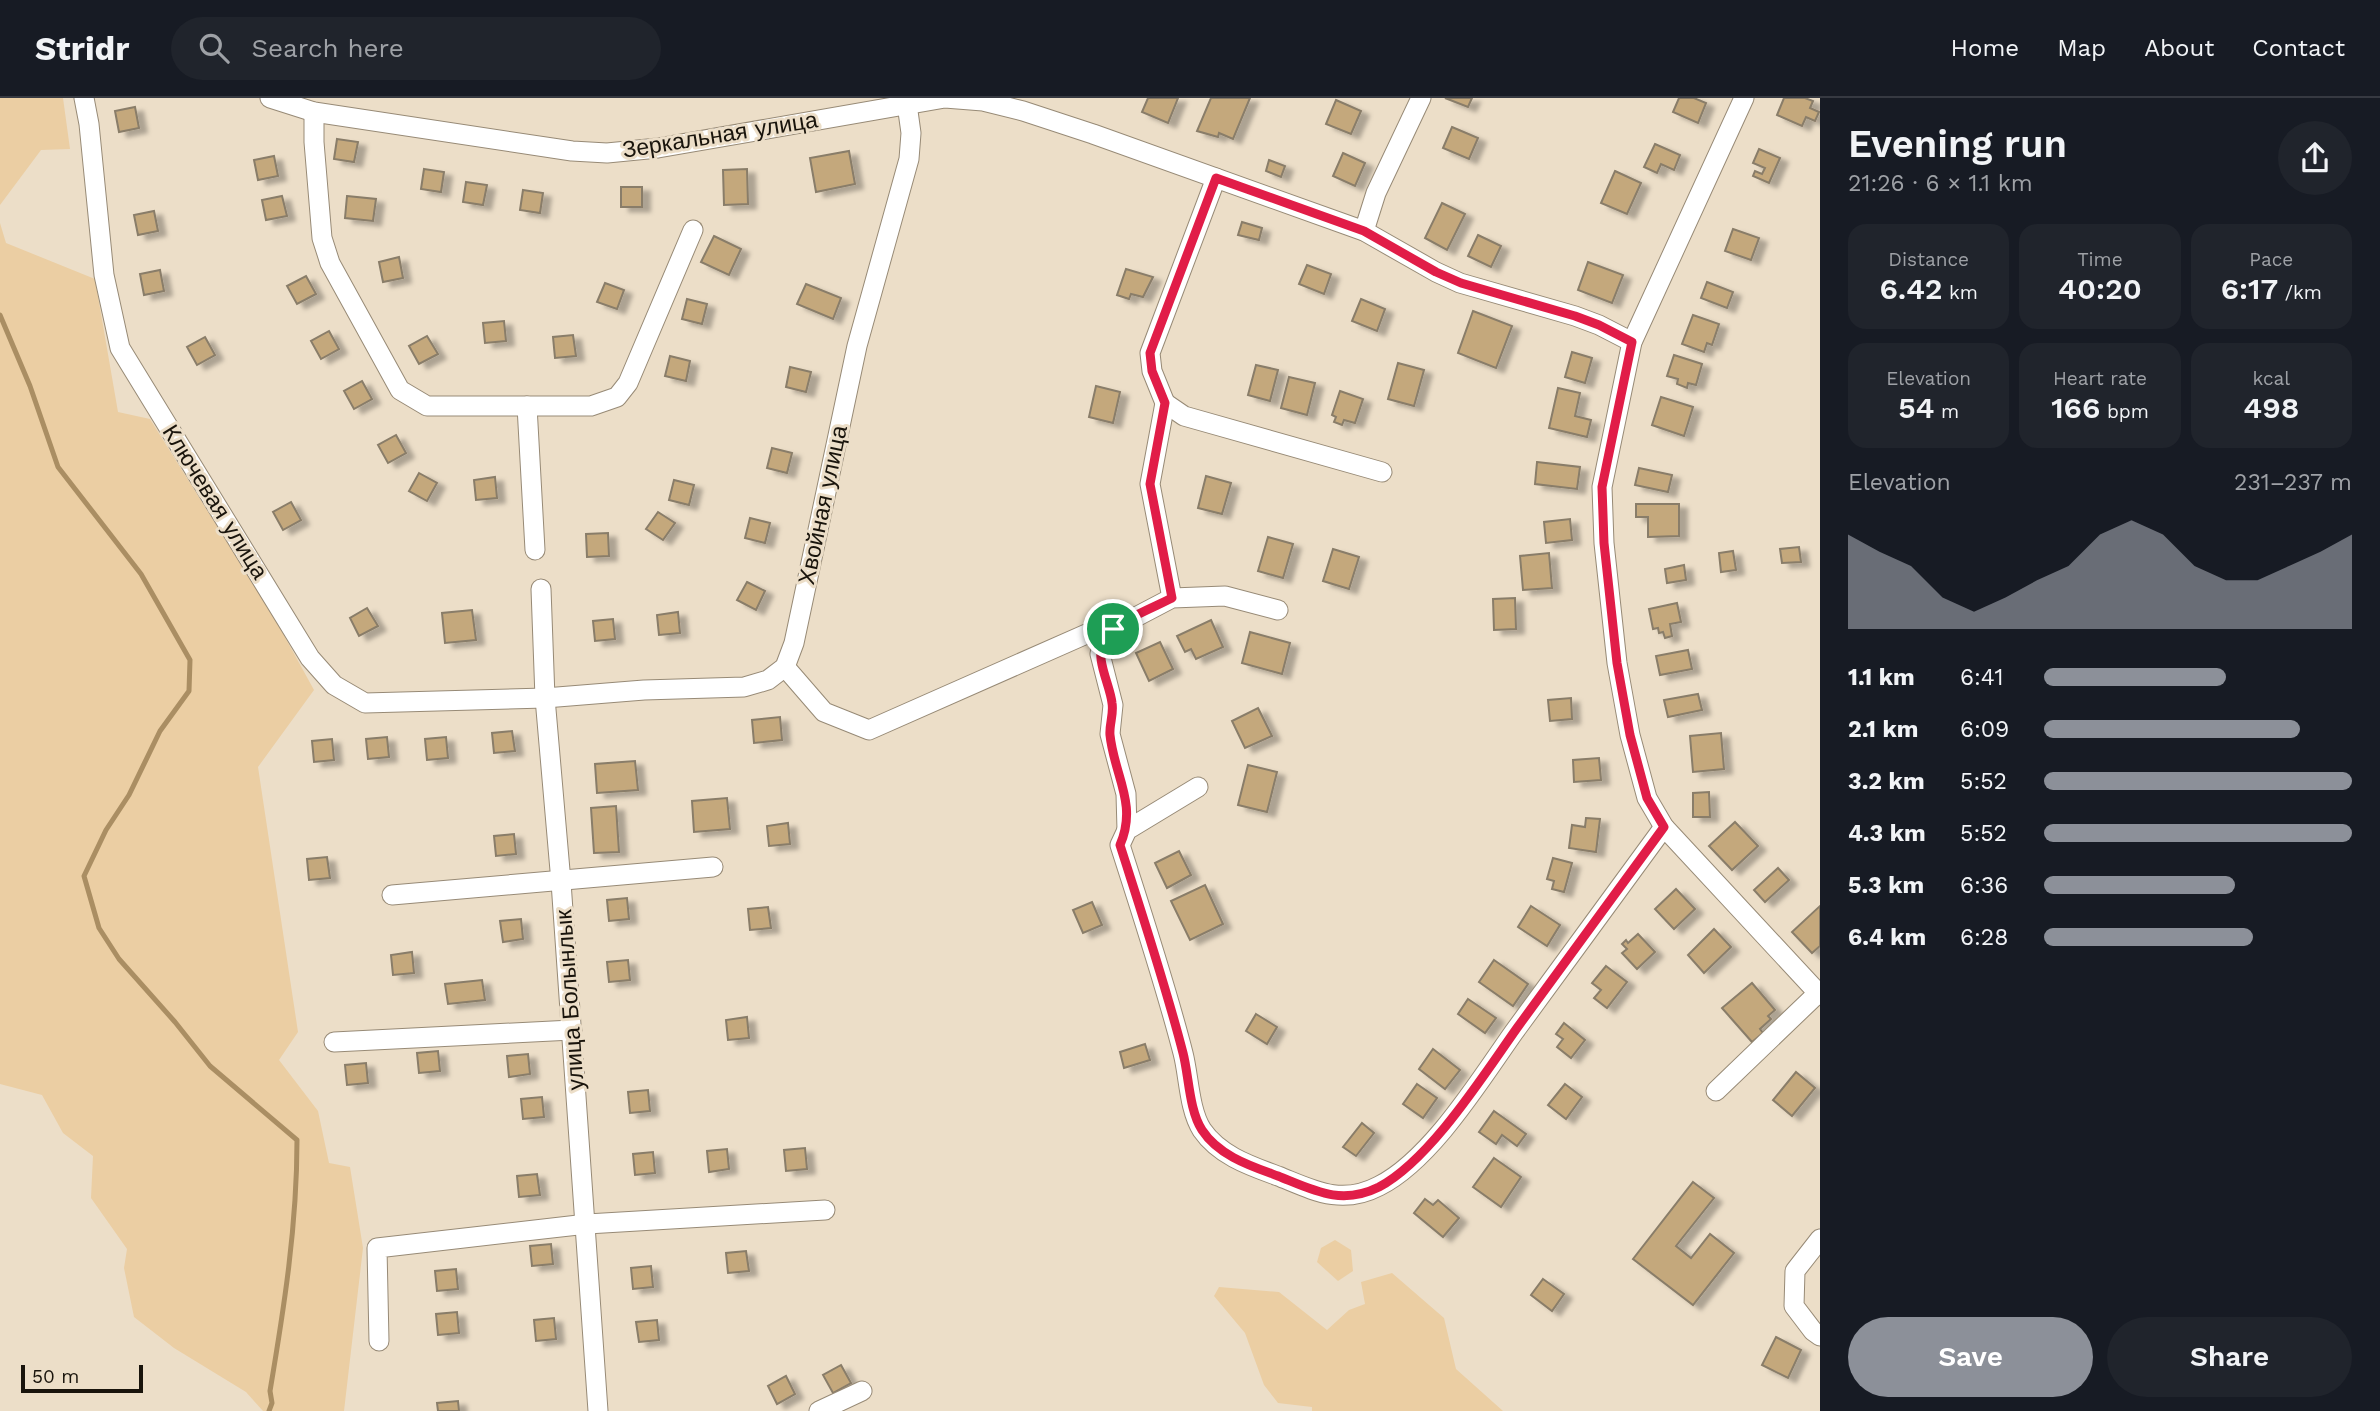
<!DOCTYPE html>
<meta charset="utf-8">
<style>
:root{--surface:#171b24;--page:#20242c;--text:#f1f3f6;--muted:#9ea1a6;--line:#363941;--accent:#8c9099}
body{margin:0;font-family:"Work Sans",sans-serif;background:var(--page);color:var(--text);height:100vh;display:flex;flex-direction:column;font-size:26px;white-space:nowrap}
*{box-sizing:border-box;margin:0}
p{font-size:23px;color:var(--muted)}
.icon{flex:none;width:38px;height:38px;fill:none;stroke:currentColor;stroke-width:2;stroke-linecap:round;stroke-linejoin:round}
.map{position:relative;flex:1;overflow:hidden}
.drawer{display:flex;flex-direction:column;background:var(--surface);width:560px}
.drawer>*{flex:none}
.scale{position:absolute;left:21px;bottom:18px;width:122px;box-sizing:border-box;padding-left:7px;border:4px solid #19140c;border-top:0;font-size:19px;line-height:24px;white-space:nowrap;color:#19140c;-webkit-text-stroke:5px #ecdec8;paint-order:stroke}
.pin{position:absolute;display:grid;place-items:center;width:60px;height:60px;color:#fff;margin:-30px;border:4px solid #fff;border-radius:50%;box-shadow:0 2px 7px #0007}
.round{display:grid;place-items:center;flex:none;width:74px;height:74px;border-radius:37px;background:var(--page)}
.summary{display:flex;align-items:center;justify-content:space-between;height:119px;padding:0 28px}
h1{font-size:38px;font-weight:600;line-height:52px}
.figures{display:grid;grid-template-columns:repeat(3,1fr);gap:10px;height:119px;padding:7px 28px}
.figures div{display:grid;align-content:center;border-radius:18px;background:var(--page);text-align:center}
.figures b{font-size:30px;font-weight:600}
.figures small{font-size:19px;font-weight:400}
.figures p{font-size:19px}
.chart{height:196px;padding:14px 28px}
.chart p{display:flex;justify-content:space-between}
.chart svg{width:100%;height:126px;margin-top:7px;fill:var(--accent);opacity:.7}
.action{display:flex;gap:14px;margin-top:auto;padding:14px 28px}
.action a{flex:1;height:80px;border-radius:42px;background:var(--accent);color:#fff;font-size:28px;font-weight:600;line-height:80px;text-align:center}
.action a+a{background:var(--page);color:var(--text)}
ul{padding:0 28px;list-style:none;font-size:23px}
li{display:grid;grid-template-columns:112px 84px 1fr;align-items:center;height:52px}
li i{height:18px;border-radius:9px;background:var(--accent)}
header{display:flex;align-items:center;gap:42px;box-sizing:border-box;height:98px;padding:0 35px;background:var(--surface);border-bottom:2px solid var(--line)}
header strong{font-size:33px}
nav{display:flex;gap:38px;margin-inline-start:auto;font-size:24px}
.search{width:490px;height:63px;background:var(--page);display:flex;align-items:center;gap:18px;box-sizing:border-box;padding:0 24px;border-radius:38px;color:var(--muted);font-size:26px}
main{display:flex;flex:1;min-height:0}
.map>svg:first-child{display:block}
.green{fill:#ebcea3}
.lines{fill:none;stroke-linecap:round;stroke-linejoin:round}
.stream{stroke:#aa8e63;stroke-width:5}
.building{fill:#c4a87c;stroke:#897d69;stroke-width:2;filter:url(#shadow)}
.minor-casing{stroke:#978a76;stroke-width:21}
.minor{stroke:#fff;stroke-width:19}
.route-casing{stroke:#fff;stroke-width:14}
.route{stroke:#e11d48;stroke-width:9}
.labels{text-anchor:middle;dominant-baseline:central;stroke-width:6;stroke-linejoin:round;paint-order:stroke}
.street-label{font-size:23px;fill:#19140c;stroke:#ecdec8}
</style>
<header>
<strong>Stridr</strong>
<div class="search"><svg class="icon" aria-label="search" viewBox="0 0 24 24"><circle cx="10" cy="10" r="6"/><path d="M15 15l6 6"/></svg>Search here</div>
<nav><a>Home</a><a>Map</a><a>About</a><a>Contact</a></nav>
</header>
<main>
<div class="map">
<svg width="1820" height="1313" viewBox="0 0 1820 1313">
<defs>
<filter id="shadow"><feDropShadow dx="8" dy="4.5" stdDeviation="2" flood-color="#0004"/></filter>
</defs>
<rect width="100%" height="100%" fill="#ecdec8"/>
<g class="green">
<polygon points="0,0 63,0 70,51 41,52 0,107"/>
<polygon points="0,125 6,145 95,181 118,314 150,321 275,521 314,592 258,669 298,934 279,962 318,1013 329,1065 350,1069 363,1150 344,1313 263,1313 246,1294 174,1250 134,1219 124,1170 127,1151 91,1100 93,1058 63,1035 42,997 0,986"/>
<polygon points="1335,1142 1351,1152 1353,1173 1338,1183 1317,1164 1321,1150"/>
<polygon points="1392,1175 1444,1220 1456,1271 1503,1313 1312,1313 1312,1309 1278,1305 1264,1287 1245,1235 1214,1198 1219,1189 1279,1194 1327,1232 1349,1212 1365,1206 1361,1184"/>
</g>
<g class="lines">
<path class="stream" d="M 0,217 L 30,288 L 58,369 L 141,476 L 190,562 L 189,593 L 160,633 L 129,697 L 106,732 L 84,778 L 99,830 L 119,861 L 175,924 L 210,968 L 297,1042 C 297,1128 284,1210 270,1293 L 272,1305 L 269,1313"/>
</g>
<g class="building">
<polygon points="1148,0 1178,0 1168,25 1142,14"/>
<polygon points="1211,0 1250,0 1233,41 1219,35 1218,39 1197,33"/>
<polygon points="1445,0 1472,0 1468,9"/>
<polygon points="1679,0 1694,0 1706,5 1698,25 1673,14"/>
<polygon points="1784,0 1805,0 1813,3 1810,10 1819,14 1815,23 1806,19 1802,28 1777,17"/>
<polygon points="1336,2 1361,13 1351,36 1326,26"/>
<polygon points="135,9 139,30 119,34 115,13"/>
<polygon points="1452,29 1478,40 1469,61 1443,50"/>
<polygon points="337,41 358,44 354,64 334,61"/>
<polygon points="1655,46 1680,57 1674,72 1661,66 1657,75 1644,69"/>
<polygon points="1759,51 1780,60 1769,85 1753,78 1755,73 1762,76 1765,70 1753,65"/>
<polygon points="849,53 855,86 816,94 810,60"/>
<polygon points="1343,55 1365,65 1355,88 1333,78"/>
<polygon points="274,58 278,78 258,82 254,62"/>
<polygon points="1269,62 1285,68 1281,79 1266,73"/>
<polygon points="424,71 444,74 441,94 421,91"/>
<polygon points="747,71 748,106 724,107 723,72"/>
<polygon points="1615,73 1641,85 1627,116 1601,105"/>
<polygon points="466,84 487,87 483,107 463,104"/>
<rect x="621" y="89" width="21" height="20"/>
<polygon points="523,92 543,95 540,115 520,112"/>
<polygon points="282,98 287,118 266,122 262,102"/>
<polygon points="347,98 376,101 373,123 345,120"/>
<polygon points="1442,105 1465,116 1447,152 1425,140"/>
<polygon points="154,113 158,133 138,137 134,117"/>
<polygon points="1242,124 1262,130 1259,142 1238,137"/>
<polygon points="1733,131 1759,140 1751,162 1725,153"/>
<polygon points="1478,137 1501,148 1491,169 1468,158"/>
<polygon points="714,138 741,151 729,177 701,164"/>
<polygon points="399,159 403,180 383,184 379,164"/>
<polygon points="1588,164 1623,177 1612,205 1578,192"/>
<polygon points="1307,167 1331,176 1324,196 1299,186"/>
<polygon points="1126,171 1153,179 1143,199 1131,196 1129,201 1117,197"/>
<polygon points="160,172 164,193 144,197 140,176"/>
<polygon points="306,178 316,196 297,206 287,188"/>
<polygon points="1707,184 1733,194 1727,210 1701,200"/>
<polygon points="605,185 624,192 617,211 597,204"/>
<polygon points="806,186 841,200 833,221 797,206"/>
<polygon points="687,201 707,206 702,226 682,221"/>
<polygon points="1361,201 1385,211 1377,233 1352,223"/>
<polygon points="1473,213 1512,228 1496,270 1458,255"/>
<polygon points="1693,217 1719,226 1712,247 1707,245 1704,254 1682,246"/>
<polygon points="504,223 506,243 485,245 483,225"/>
<polygon points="329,233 339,251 321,261 311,243"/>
<polygon points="573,237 576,258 555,260 553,239"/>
<polygon points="427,238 438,256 419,266 409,248"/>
<polygon points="205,239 215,257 197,267 187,249"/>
<polygon points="1572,254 1592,260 1585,285 1565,279"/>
<polygon points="1674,257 1702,266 1696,287 1688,285 1687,290 1677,286 1678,281 1667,278"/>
<polygon points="670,258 690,263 686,283 665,278"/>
<polygon points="1398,265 1424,272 1414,308 1388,301"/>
<polygon points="1256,267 1278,272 1270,303 1248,297"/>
<polygon points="790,269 811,274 806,294 786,289"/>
<polygon points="1289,279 1315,285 1307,317 1281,310"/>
<polygon points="362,283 372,301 354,311 344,293"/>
<polygon points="1096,288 1120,294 1113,325 1089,319"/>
<polygon points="1558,290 1580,295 1575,318 1591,322 1587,339 1549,330"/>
<polygon points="1340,293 1363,301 1355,325 1344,322 1342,327 1334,324 1336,319 1332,317"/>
<polygon points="1661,299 1693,309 1684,338 1652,327"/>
<polygon points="396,337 406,355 388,365 378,347"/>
<polygon points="772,350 792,355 787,375 767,370"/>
<polygon points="1537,364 1580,369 1577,391 1535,386"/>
<polygon points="1639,370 1672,377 1668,394 1635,387"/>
<polygon points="419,375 437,385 427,403 409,393"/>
<polygon points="1206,378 1231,385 1222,416 1198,410"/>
<polygon points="495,379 497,400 476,402 474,382"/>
<polygon points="674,382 694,387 689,407 669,402"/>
<polygon points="291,404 301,422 283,432 273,414"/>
<polygon points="1636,406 1679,406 1679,438 1648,439 1648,419 1636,419"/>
<polygon points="658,414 675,425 663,442 646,431"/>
<polygon points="750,420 770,425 765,445 745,440"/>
<polygon points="1570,421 1572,442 1546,445 1544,424"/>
<polygon points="608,435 609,458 587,459 586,436"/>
<polygon points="1268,439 1293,446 1283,480 1258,473"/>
<polygon points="1799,449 1801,464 1782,465 1780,451"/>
<polygon points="1333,451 1359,459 1349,491 1323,483"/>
<polygon points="1733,453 1736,472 1721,474 1719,455"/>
<polygon points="1549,455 1552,490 1523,492 1520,458"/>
<polygon points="1684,467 1686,482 1667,485 1665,471"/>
<polygon points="747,484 765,493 756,512 737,502"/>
<polygon points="1515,500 1516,531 1494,532 1493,501"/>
<polygon points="1677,505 1681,524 1670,526 1672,538 1665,540 1663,534 1659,535 1658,530 1653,531 1649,511"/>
<polygon points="367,510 378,528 359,538 350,520"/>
<polygon points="472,512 476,542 445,545 442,515"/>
<polygon points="678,514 680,535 659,537 657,517"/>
<polygon points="613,521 615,541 595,543 593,523"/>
<polygon points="1211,522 1223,549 1196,561 1191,551 1185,554 1177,538"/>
<polygon points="1250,534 1290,545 1282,576 1242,565"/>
<polygon points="1160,544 1173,571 1149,583 1136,555"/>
<polygon points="1688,552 1692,571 1660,577 1656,558"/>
<polygon points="1698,596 1702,612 1668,619 1664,602"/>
<polygon points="1571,600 1572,621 1550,623 1548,602"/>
<polygon points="1258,610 1272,638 1245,650 1232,623"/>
<polygon points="780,619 782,642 754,645 752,622"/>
<polygon points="512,633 515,653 494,655 492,635"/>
<polygon points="1721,635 1724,671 1693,674 1690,638"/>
<polygon points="387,639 389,659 368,661 366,641"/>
<polygon points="446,639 448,660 427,662 425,641"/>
<polygon points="332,641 334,662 314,664 312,643"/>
<polygon points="1599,660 1601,682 1574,684 1573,662"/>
<polygon points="635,663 638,692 597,695 595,666"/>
<polygon points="1248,667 1277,674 1267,714 1238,707"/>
<polygon points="1709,694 1710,719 1693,719 1693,695"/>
<polygon points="727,700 730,731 694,734 692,703"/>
<polygon points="616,708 619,754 594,755 591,710"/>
<polygon points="1586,720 1600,721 1596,754 1569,750 1572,727 1585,729"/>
<polygon points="1735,724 1758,748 1732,772 1709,748"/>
<polygon points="788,725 790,746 769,748 767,728"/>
<polygon points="514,736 516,756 496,758 494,738"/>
<polygon points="1179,753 1191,777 1167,790 1155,765"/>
<polygon points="327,759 330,780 309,782 307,761"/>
<polygon points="1553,760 1572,765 1564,794 1552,791 1554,783 1547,781"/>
<polygon points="1778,770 1789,782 1765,804 1754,792"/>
<polygon points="1205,787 1223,826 1190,842 1171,803"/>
<polygon points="1676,791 1695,811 1674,831 1655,811"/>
<polygon points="627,800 629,821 609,823 607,802"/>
<polygon points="1092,804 1102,827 1083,835 1073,812"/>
<polygon points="1531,808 1560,827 1547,848 1518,829"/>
<polygon points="1820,808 1820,848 1812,855 1792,834"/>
<polygon points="768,809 771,830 750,832 748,811"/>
<polygon points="521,821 523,841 503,844 500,823"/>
<polygon points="1714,831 1731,849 1704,875 1688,857"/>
<polygon points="1638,836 1655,854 1637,871 1622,855 1627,851 1622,846 1626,842 1628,845"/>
<polygon points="412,854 414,875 393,877 391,857"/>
<polygon points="628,862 630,882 609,884 607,864"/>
<polygon points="1494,862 1528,886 1513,908 1479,884"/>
<polygon points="1606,868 1627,884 1607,910 1594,900 1601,892 1592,885"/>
<polygon points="482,882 485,902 448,906 445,886"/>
<polygon points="1752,885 1775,912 1768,918 1771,921 1760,931 1763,935 1752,944 1722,910"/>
<polygon points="1468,901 1496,920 1485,935 1458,916"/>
<polygon points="1256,916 1277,929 1267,946 1246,933"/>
<polygon points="747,919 749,940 728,942 726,922"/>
<polygon points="1564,925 1585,942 1571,960 1557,949 1563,941 1556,936"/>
<polygon points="1145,946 1150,962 1124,970 1120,954"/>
<polygon points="1433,951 1460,972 1445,991 1419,971"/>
<polygon points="438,953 440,973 419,975 417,955"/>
<polygon points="528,956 530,976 509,979 507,958"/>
<polygon points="366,965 368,985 347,987 345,967"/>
<polygon points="1796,974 1815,990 1792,1018 1773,1002"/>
<polygon points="1417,986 1437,1000 1423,1020 1403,1006"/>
<polygon points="1565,986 1582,999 1566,1021 1548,1007"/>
<polygon points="648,992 650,1013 630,1015 628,994"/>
<polygon points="542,999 544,1019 523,1021 521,1001"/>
<polygon points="1494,1013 1526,1036 1517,1048 1502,1037 1496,1046 1479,1034"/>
<polygon points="1362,1025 1374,1035 1356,1058 1343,1049"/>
<polygon points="805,1050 807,1071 786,1073 784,1052"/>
<polygon points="727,1051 729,1071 709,1074 707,1053"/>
<polygon points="653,1054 655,1075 635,1077 633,1056"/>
<polygon points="1494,1060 1521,1079 1501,1109 1473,1089"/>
<polygon points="537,1076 540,1097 519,1099 517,1078"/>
<polygon points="1693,1084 1714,1100 1676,1148 1691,1160 1710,1136 1734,1155 1693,1207 1633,1161"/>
<polygon points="1425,1101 1433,1107 1438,1102 1459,1120 1443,1139 1414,1115"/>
<polygon points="551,1146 553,1166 532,1168 530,1148"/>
<polygon points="746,1153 749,1173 728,1175 726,1155"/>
<polygon points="651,1168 653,1189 633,1191 631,1170"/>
<polygon points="456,1171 458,1191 437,1193 435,1173"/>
<polygon points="1543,1181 1564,1196 1552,1213 1531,1197"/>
<polygon points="457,1214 459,1235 438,1237 436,1216"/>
<polygon points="554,1220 556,1241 536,1243 534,1222"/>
<polygon points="657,1222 659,1242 639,1244 636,1224"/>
<polygon points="1776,1239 1801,1252 1788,1280 1762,1267"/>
<polygon points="841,1267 851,1285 833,1295 823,1277"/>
<polygon points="786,1278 795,1296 777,1306 768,1288"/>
<polygon points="458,1303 459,1313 438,1313 437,1305"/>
</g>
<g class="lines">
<g class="minor-casing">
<g id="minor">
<polyline points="84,0 89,26 104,177 120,250 310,560 334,587 365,605 545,600 644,592 744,589 768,582 785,569 794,545 857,248 909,61 911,35 907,6"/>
<polyline points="270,0 314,14 572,53 607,55 658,50 945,0 983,3 1023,13 1093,36 1364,133 1436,174 1460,185 1575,218 1599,227 1632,244"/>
<polyline points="1744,0 1632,244 1602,389 1604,445 1617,565 1630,637 1647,700 1664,729 1820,897"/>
<polyline points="314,14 314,44 322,140 330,165 400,292 427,308 591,308 617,299 628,285 693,132"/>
<polyline points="1364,133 1376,95 1421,0"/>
<polyline points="1165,305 1184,318 1382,374"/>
<polyline points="527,308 535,452"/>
<polyline points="541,491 545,600 561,784 598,1313"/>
<polyline points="1172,500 1150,386 1165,305 1152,273 1150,255 1216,80"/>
<polyline points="785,569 824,614 869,632 1100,530 1113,531"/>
<path d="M 1198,689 L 1127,732 L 1120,747 C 1142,816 1165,885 1183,955 C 1189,978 1189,1012 1202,1032 C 1220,1058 1251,1068 1278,1078 C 1313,1092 1341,1108 1379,1088 C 1431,1062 1480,982 1514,934 C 1564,866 1614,797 1664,729"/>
<polyline points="1127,732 1126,696 1110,636 1113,607 1100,556 1103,543 1113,531 1172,500 1225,498 1278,512"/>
<polyline points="392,797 713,769"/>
<polyline points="334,944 572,932"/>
<polyline points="1716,993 1818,895"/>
<polyline points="1820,1141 1795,1173 1794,1208 1813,1233 1820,1238"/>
<polyline points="379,1243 377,1150 587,1126 825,1112"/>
<polyline points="819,1313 862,1293"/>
</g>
</g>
<use href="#minor" class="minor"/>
</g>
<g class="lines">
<g class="route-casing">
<path id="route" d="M 1216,80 L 1364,133 L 1436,174 L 1461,185 L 1575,218 L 1599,227 L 1632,244 L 1602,389 L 1604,445 L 1617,565 L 1630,637 L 1647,700 L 1664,729 C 1615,796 1566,863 1517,930 C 1483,978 1430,1062 1379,1089 C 1341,1108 1313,1092 1278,1078 C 1251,1068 1219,1058 1202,1032 C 1189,1012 1189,978 1183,955 C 1165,885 1142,816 1120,747 C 1138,706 1114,677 1110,637 C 1109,627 1114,616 1112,605 C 1110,586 1094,560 1104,542 C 1114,524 1153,510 1172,500 L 1150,386 L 1165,305 L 1152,273 L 1150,255 Z"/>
</g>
<use href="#route" class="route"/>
</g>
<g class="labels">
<g class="street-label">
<text transform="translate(720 37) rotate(-9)">Зеркальная улица</text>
<text transform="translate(215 404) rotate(58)">Ключевая улица</text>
<text transform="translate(823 407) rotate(-78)">Хвойная улица</text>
<text transform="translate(570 902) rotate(-94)">улица Болынлык</text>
</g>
</g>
</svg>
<div class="scale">50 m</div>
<div class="pin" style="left:1113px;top:531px;background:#1e9e55"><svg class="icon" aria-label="arrive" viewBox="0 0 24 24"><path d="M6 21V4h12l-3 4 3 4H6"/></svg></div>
</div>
<section class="drawer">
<div class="summary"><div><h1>Evening run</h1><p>21:26 · 6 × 1.1 km</p></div><a class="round"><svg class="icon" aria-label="share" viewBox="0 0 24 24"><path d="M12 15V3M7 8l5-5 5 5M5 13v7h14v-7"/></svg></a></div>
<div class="figures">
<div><p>Distance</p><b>6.42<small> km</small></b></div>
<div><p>Time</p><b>40:20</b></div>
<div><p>Pace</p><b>6:17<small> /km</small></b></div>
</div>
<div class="figures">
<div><p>Elevation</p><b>54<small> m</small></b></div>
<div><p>Heart rate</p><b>166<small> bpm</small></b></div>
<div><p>kcal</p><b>498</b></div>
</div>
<div class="chart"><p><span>Elevation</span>231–237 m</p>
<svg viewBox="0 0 160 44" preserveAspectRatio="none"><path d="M0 44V11L10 17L20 22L30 33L40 38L50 33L60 27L70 22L80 11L90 6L100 11L110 22L120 27L130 27L140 22L150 17L160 11V44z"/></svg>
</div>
<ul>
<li><b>1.1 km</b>6:41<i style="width:59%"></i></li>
<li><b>2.1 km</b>6:09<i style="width:83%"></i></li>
<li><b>3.2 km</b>5:52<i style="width:100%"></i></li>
<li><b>4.3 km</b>5:52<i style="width:100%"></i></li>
<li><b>5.3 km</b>6:36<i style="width:62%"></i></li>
<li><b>6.4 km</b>6:28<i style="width:68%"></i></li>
</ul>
<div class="action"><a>Save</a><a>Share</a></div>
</section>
</main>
